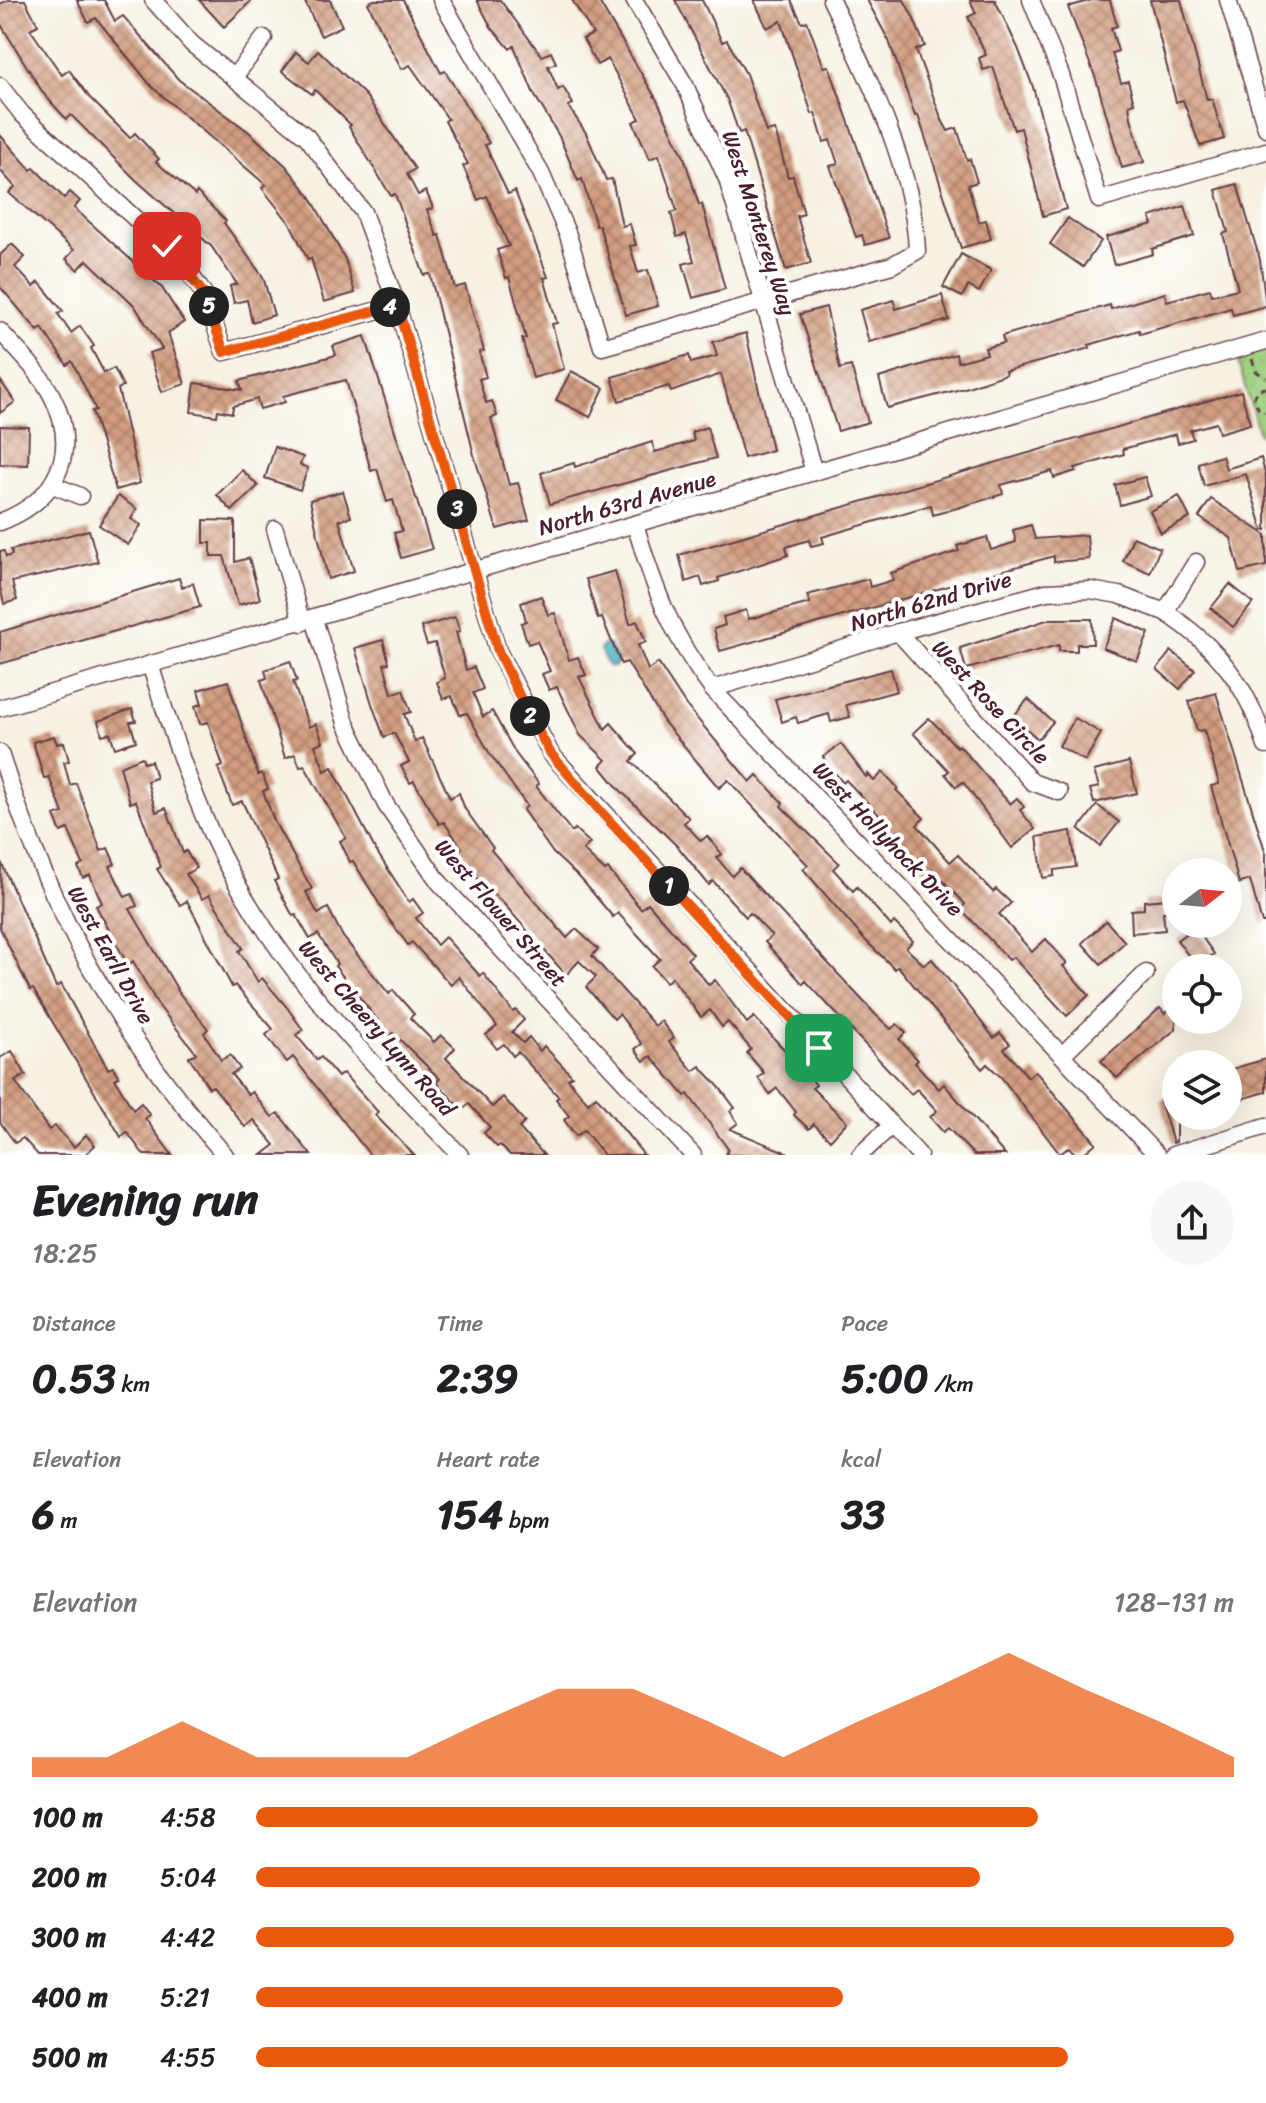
<!DOCTYPE html>
<meta charset="utf-8">
<style>
:root{--surface:#fff;--page:#f6f6f6;--text:#202124;--muted:#757577;--accent:#ea580c}
body{margin:0;font-family:Sriracha,sans-serif;background:var(--page);color:var(--text);height:100vh;display:flex;flex-direction:column;font-size:30px;white-space:nowrap}
*{box-sizing:border-box;margin:0}
p{font-size:26px;color:var(--muted)}
.icon{flex:none;width:44px;height:44px;fill:none;stroke:currentColor;stroke-width:2;stroke-linecap:round;stroke-linejoin:round}
.map{position:relative;height:1155px;overflow:hidden}
.sheet{display:flex;flex-direction:column;background:var(--surface);flex:1}
.sheet>*{flex:none}
.needle{width:52px;rotate:74deg}
.controls{position:absolute;left:1162px;top:858px;display:grid;gap:16px}
.controls a{display:grid;place-items:center;width:80px;height:80px;border-radius:50%;background:var(--surface);box-shadow:0 8px 32px #0002;font-size:40px}
.pin{position:absolute;display:grid;place-items:center;width:68px;height:68px;color:#fff;margin:-34px;border-radius:16px;box-shadow:0 4px 12px #0006}
.km{position:absolute;width:40px;height:40px;margin:-20px;border-radius:50%;background:#222;color:#fff;font-size:22px;line-height:40px;text-align:center}
.round{display:grid;place-items:center;flex:none;width:84px;height:84px;border-radius:42px;background:var(--page)}
.summary{display:flex;align-items:center;justify-content:space-between;height:136px;padding:0 32px}
h1{font-size:44px;font-weight:800;line-height:60px}
.metrics{display:grid;grid-template-columns:repeat(3,1fr);gap:12px;height:136px;padding:8px 32px}
.metrics div{display:grid;align-content:center}
.metrics b{font-size:40px;font-weight:800}
.metrics small{font-size:22px;font-weight:400}
.metrics p{font-size:22px}
.chart{height:224px;padding:16px 32px}
.chart p{display:flex;justify-content:space-between}
.chart svg{width:100%;height:144px;margin-top:8px;fill:var(--accent);opacity:.7}
ul{padding:0 32px;list-style:none;font-size:26px}
li{display:grid;grid-template-columns:128px 96px 1fr;align-items:center;height:60px}
li i{height:20px;border-radius:10px;background:var(--accent)}
.map>svg:first-child{display:block}
.park{fill:url(#park-dots);stroke:#747856;stroke-width:2}
.water{fill:#40adbe;stroke:#456674;stroke-width:2}
.building{fill:url(#building-cross-hatch)}
.lines{fill:none;stroke-linecap:round;stroke-linejoin:round}
.minor-casing{stroke:#643e46;stroke-width:19}
.path{stroke:#643e46;stroke-width:3;stroke-dasharray:6 6;stroke-linecap:butt}
.minor{stroke:#fff;stroke-width:16}
.route-casing{stroke:#fff;stroke-width:16}
.route{stroke:#ea580c;stroke-width:10}
.labels{text-anchor:middle;dominant-baseline:central;stroke-width:8;stroke-linejoin:round;paint-order:stroke}
.street-label{font-size:22px;fill:#4a1f2b;stroke:#fff}
</style>
<div class="map">
<svg width="1266" height="1155" viewBox="0 0 1266 1155">
<defs>
<pattern id="park-dots" width="8" height="8" patternUnits="userSpaceOnUse" patternTransform="scale(2)"><rect width="8" height="8" fill="#9fd180"/><path d="M2 2h.1M6 6h.1" fill="none" stroke="#8ab36f" stroke-width="1.8" stroke-linecap="round"/></pattern>
<pattern id="building-cross-hatch" width="8" height="8" patternUnits="userSpaceOnUse" patternTransform="scale(2)"><rect width="8" height="8" fill="#d29d80"/><path d="M0 0l8 8M0 8l8-8" fill="none" stroke="#ac7f69"/></pattern>
</defs>
<rect width="100%" height="100%" fill="#fff"/>
<filter id="ink" filterUnits="userSpaceOnUse"><feTurbulence type="fractalNoise" baseFrequency=".0125" numOctaves="2"/><feDisplacementMap in="SourceGraphic" scale="16" xChannelSelector="R" yChannelSelector="G"/><feConvolveMatrix kernelMatrix="1 2 1 2 8 2 1 2 1" color-interpolation-filters="sRGB"/></filter>
<filter id="wash" filterUnits="userSpaceOnUse"><feTurbulence type="fractalNoise" baseFrequency=".006" numOctaves="4" result="noise"/><feDisplacementMap in="SourceGraphic" scale="32" xChannelSelector="R" yChannelSelector="G"/><feGaussianBlur stdDeviation="1.8" result="paint"/><feColorMatrix in="noise" values="0 0 0 0 0 0 0 0 0 0 0 0 0 0 0 0 0 1.4 0 .05"/><feComposite in="paint" operator="in"/></filter>
<g filter="url(#wash)">
<rect width="100%" height="100%" fill="#f7f1e2"/>
<polygon class="park" points="1266,343 1266,432 1259,434 1235,351"/>
<polygon class="water" points="603,645 609,645 618,661 615,667 608,666 600,650"/>
<g id="blocks">
<g class="building">
<polygon points="8,0 25,0 38,25 30,29 62,75 69,70 90,98 130,138 135,133 159,159 156,162 195,195 197,192 226,221 224,223 263,277 274,315 252,322 247,300 234,303 230,286 237,284 211,246 136,180 71,115 66,119 43,93 0,23 0,4"/>
<polygon points="77,0 104,0 115,21 123,16 179,80 249,132 286,166 310,196 345,259 355,293 324,302 311,258 308,260 291,225 262,188 266,185 152,87 96,18 88,22"/>
<polygon points="199,0 252,0 224,27"/>
<polygon points="304,0 330,0 342,26 321,36"/>
<polygon points="374,0 403,0 441,73 445,71 489,143 485,145 508,194 515,191 548,277 544,278 557,323 552,324 564,369 533,378 522,339 526,338 509,277 506,278 497,250 509,246 487,196 478,200 463,166 468,164 445,121 448,119 410,65 402,69 386,40 368,3"/>
<polygon points="477,0 500,0 542,56 551,52 556,63 548,66 558,90 563,87 573,104 568,106 586,133 606,180 612,179 622,226 630,224 636,245 630,246 638,273 648,270 658,306 626,315 599,225 596,226 582,179 578,181 559,136 534,94 514,46 510,49 491,27"/>
<polygon points="572,0 598,0 658,102 684,157 699,205 702,204 725,289 693,298 683,264 694,261 686,234 677,237 671,213 677,211 659,155 650,159 633,122 640,119 608,59 597,65 583,39 593,34"/>
<polygon points="675,0 702,0 722,42 727,40 746,74 766,132 775,130 788,177 793,176 804,214 797,216 811,263 786,270 744,131 739,133 727,99"/>
<polygon points="754,0 791,0 802,23 807,21 824,67 829,66 889,238 865,245 862,235 856,237 830,166 838,164 830,140 824,142 815,113 812,114 781,21 767,28"/>
<polygon points="867,0 904,0 913,17 925,46 916,50 942,120 948,131 957,128 967,160 970,159 977,182 968,185 979,222 986,220 991,239 961,248 918,115 915,116 889,41"/>
<polygon points="970,0 995,0 1018,48 1033,87 1066,209 1043,216 1021,128 1014,130 993,67 983,70 979,58 986,55 968,17 976,13"/>
<polygon points="1092,0 1110,0 1117,26 1111,28 1118,51 1112,53 1121,83 1128,81 1134,103 1129,105 1131,118 1144,162 1122,168 1096,79 1068,7"/>
<polygon points="1150,0 1181,0 1207,100 1212,99 1224,139 1200,146 1183,100 1176,102"/>
<polygon points="318,50 366,96 415,169 407,174 418,195 426,191 433,208 427,210 437,236 440,235 455,288 465,285 484,351 479,352 486,377 479,379 486,403 492,401 497,416 491,418 509,485 518,483 529,520 497,529 474,455 430,274 424,275 395,194 391,196 349,127 351,125 315,90 312,94 282,71 296,52 309,62"/>
<polygon points="0,135 31,170 34,168 64,198 70,192 80,201 74,208 162,288 184,322 168,333 185,384 162,392 149,353 162,349 134,305 87,260 78,270 66,259 74,250 9,193 15,187 0,170"/>
<polygon points="1237,184 1260,260 1266,306 1233,315 1231,308 1140,334 1139,330 1089,345 1090,348 1005,371 1006,374 965,388 887,408 879,378 956,354 958,362 987,354 985,348 1004,343 1002,336 1110,305 1111,309 1165,293 1167,301 1210,289 1212,295 1238,289 1223,234 1228,232 1216,190"/>
<polygon points="1185,206 1194,236 1152,249 1153,254 1114,265 1106,237 1153,224 1150,217"/>
<polygon points="1068,218 1101,241 1083,267 1050,244"/>
<polygon points="12,244 25,257 15,267 34,287 39,282 63,311 58,314 71,333 80,326 94,346 91,348 104,373 114,368 123,386 118,389 140,483 116,490 92,411 96,410 72,361 67,365 42,328 38,331 0,287 0,255"/>
<polygon points="961,254 991,270 979,292 968,286 962,297 943,287"/>
<polygon points="942,295 949,320 869,342 860,310 894,300 896,309"/>
<polygon points="826,307 840,369 851,366 868,422 838,431 800,314"/>
<polygon points="746,333 772,450 744,458 721,374 671,392 669,386 619,401 612,377 689,355 691,363 717,356 713,342"/>
<polygon points="365,336 432,549 401,558 394,533 402,531 393,500 387,502 377,469 371,471 346,380 283,396 285,402 260,409 257,399 233,406 232,413 218,410 217,416 191,412 195,383 242,390 239,381 336,355 333,346"/>
<polygon points="571,371 604,388 590,417 556,400"/>
<polygon points="0,380 15,402 0,413"/>
<polygon points="1241,391 1250,424 1219,433 1216,423 1190,430 1193,439 1178,443 1176,434 1123,449 1124,454 1075,468 1076,471 1054,478 1052,471 1001,485 1003,494 964,506 933,515 931,505 822,537 824,543 811,546 809,540 786,547 788,555 718,578 719,581 703,586 700,577 686,582 679,555"/>
<polygon points="0,426 29,427 28,465 0,464"/>
<polygon points="707,427 716,458 550,504 541,473 574,463 575,467 652,442 655,452 666,449 694,441 692,432"/>
<polygon points="275,447 303,457 300,465 308,468 300,490 265,478"/>
<polygon points="1222,456 1226,469 1261,458 1266,477 1266,530 1263,530 1246,474 1204,486 1198,463"/>
<polygon points="242,470 258,486 232,511 217,495"/>
<polygon points="1145,477 1151,496 1120,505 1115,485"/>
<polygon points="343,491 351,517 339,520 354,571 328,579 310,500"/>
<polygon points="118,496 137,509 131,519 141,525 128,545 99,525"/>
<polygon points="1179,496 1190,518 1161,533 1150,511"/>
<polygon points="1211,499 1266,535 1266,566 1240,572 1231,538 1199,517"/>
<polygon points="204,520 235,521 235,562 249,558 260,599 238,605 224,556 211,556 211,543 204,543"/>
<polygon points="1031,525 1035,539 1087,535 1089,559 1054,562 1054,556 720,651 714,629 725,625 723,617 746,610 749,619 810,603 807,595 827,590 868,579 870,587 893,580 891,573 959,551 957,546 987,537 991,550 1016,542 1013,530"/>
<polygon points="89,530 98,562 12,582 17,600 4,604 0,587 0,551 4,551 6,557 12,555 11,550"/>
<polygon points="1133,537 1160,548 1150,573 1123,561"/>
<polygon points="615,571 630,624 637,621 646,642 638,645 648,670 658,663 685,704 750,782 757,775 783,803 781,806 839,863 833,869 853,891 857,887 891,926 894,922 913,941 906,948 924,965 932,959 994,1038 1000,1033 1010,1044 1004,1049 1028,1077 1035,1071 1096,1143 1082,1155 1076,1155 1069,1147 1060,1154 1001,1077 987,1064 982,1069 898,966 895,969 863,938 803,869 808,865 728,780 719,788 664,722 627,662 621,664 602,618 598,619 586,579"/>
<polygon points="179,578 182,587 193,583 200,607 0,664 0,632"/>
<polygon points="1230,584 1253,603 1233,627 1211,608"/>
<polygon points="541,596 548,615 555,613 569,660 578,657 586,675 579,677 605,729 611,723 638,754 631,761 689,818 684,823 701,841 707,836 722,854 717,858 732,876 740,868 876,1015 891,1029 897,1024 906,1033 899,1039 918,1060 915,1063 939,1089 944,1084 1005,1155 974,1155 948,1128 943,1132 930,1117 937,1111 917,1089 911,1094 806,981 803,984 765,942 772,936 750,913 746,917 713,881 709,885 679,848 618,788 600,766 606,760 580,735 557,687 549,690 542,674 550,671 537,641 528,644 521,623 526,621 521,603"/>
<polygon points="455,617 460,631 456,632 466,670 474,667 483,689 473,693 483,717 492,711 516,754 539,784 536,786 572,832 575,829 590,843 583,850 605,871 608,869 641,909 648,903 693,954 687,959 709,985 715,980 747,1023 754,1017 808,1075 816,1085 812,1088 847,1122 830,1140 814,1124 809,1129 794,1115 796,1112 777,1088 770,1094 758,1078 764,1073 747,1053 751,1049 728,1022 722,1027 710,1010 701,1017 672,978 666,982 652,966 660,959 618,913 613,917 582,880 553,853 523,810 527,806 490,754 467,713 460,715 452,696 443,699 437,682 445,678 435,643 427,645 421,627"/>
<polygon points="1116,618 1149,633 1137,661 1103,648"/>
<polygon points="1050,619 1092,619 1093,644 1077,644 1077,651 1059,651 1059,645 966,669 960,648"/>
<polygon points="383,640 389,663 384,664 392,694 403,690 411,712 404,714 415,742 422,738 450,798 459,793 465,809 493,848 491,850 567,938 576,929 598,949 592,956 655,1026 661,1021 674,1038 669,1042 693,1071 700,1066 720,1088 735,1108 730,1111 738,1123 730,1129 792,1155 726,1155 728,1149 688,1094 685,1096 651,1056 644,1061 635,1049 642,1044 619,1014 614,1019 586,987 596,977 579,961 566,975 503,903 466,868 455,853 462,848 444,822 439,824 414,781 410,783 401,766 409,762 394,733 384,737 372,704 355,648"/>
<polygon points="1171,651 1195,670 1180,689 1157,669"/>
<polygon points="290,661 297,681 293,682 309,727 316,724 323,742 315,745 325,771 332,767 375,849 409,902 413,899 423,913 416,918 437,945 445,937 480,976 483,973 513,1012 516,1010 524,1020 512,1032 523,1043 529,1037 540,1051 544,1046 572,1076 568,1079 588,1103 596,1096 644,1155 604,1155 584,1130 576,1136 564,1120 569,1116 556,1099 559,1097 518,1052 513,1056 504,1044 497,1049 486,1035 497,1026 459,977 451,985 412,942 408,945 388,918 353,861 350,862 340,841 346,838 304,765 300,767 295,754 285,758 261,680 267,678 265,670"/>
<polygon points="891,669 897,691 846,705 850,717 831,722 829,714 798,723 796,717 782,722 775,699"/>
<polygon points="228,681 258,775 262,773 268,789 263,791 275,823 312,889 306,892 318,914 328,908 343,937 389,994 393,990 414,1014 410,1018 434,1042 441,1035 455,1048 446,1058 492,1107 503,1097 525,1122 519,1128 544,1155 510,1155 500,1145 497,1147 484,1133 490,1127 469,1104 462,1110 436,1082 440,1079 393,1033 390,1036 335,966 337,964 318,934 310,939 296,915 293,916 274,881 278,879 242,801 232,805 218,768 223,766 208,722 200,724 195,706 202,704 198,690"/>
<polygon points="1216,693 1266,854 1266,923 1262,923 1250,880 1239,883 1211,786 1219,784 1204,730 1197,731 1189,701"/>
<polygon points="1028,699 1053,722 1038,739 1013,717"/>
<polygon points="132,709 136,721 130,722 136,741 115,748 110,733 102,735 98,721"/>
<polygon points="929,718 957,747 959,745 1010,804 1017,798 1024,807 1020,810 1035,829 1012,848 963,782 956,787 945,774 949,771 913,733"/>
<polygon points="1075,718 1101,733 1085,761 1059,746"/>
<polygon points="54,736 57,744 64,742 69,761 64,762 70,785 76,783 101,851 108,848 115,864 110,866 125,897 132,894 137,906 130,909 180,994 208,1029 204,1033 221,1060 230,1055 240,1069 231,1074 248,1095 252,1092 272,1117 278,1113 311,1155 262,1155 275,1145 254,1120 245,1127 213,1086 209,1088 189,1057 196,1053 158,1005 133,961 128,965 96,906 102,903 90,875 83,878 78,867 83,864 68,829 61,832 54,816 63,813 49,777 44,778 33,742"/>
<polygon points="841,744 866,777 868,774 874,781 883,772 898,788 896,790 924,818 917,825 950,862 958,855 993,892 996,889 1011,903 999,914 1032,952 1046,939 1067,963 1063,966 1089,995 1067,1016 1013,957 1009,960 961,909 965,904 932,869 927,874 881,817 846,780 843,783 823,757"/>
<polygon points="142,757 144,763 151,761 156,778 147,781 156,812 166,808 183,853 186,851 196,868 186,874 202,899 209,895 243,948 239,951 258,982 262,978 286,1006 303,1030 296,1035 317,1060 321,1057 338,1077 343,1073 378,1112 375,1115 414,1155 370,1155 293,1057 287,1062 266,1035 273,1029 235,985 232,987 187,901 180,905 157,869 161,867 136,801 130,803 120,766"/>
<polygon points="1129,762 1137,793 1094,803 1090,789 1099,787 1094,771"/>
<polygon points="1097,805 1119,822 1100,846 1079,829"/>
<polygon points="1071,831 1076,867 1054,870 1054,876 1043,878 1037,837"/>
<polygon points="1,862 56,987 61,984 108,1069 113,1067 119,1077 115,1079 133,1110 141,1103 150,1115 145,1118 172,1155 144,1155 127,1132 121,1137 33,989 30,990 0,928"/>
<polygon points="1168,899 1169,911 1163,912 1165,930 1132,933 1131,910 1144,909 1144,901"/>
<polygon points="1106,921 1125,942 1101,964 1082,943"/>
<polygon points="1195,927 1214,954 1196,966 1177,940"/>
<polygon points="1176,999 1176,1029 1117,1078 1101,1061 1160,1008 1165,1014"/>
<polygon points="12,1051 26,1075 15,1081 49,1130 55,1126 74,1147 86,1135 95,1145 85,1155 38,1155 23,1138 15,1143 0,1122 0,1058"/>
<polygon points="1266,1059 1266,1092 1228,1103 1228,1070"/>
<polygon points="1176,1095 1176,1142 1173,1143 1160,1100"/>
</g>
</g>
</g>
<g filter="url(#ink)">
<use href="#blocks" fill-opacity="0" stroke="#643e46" stroke-width="2"/>
<g class="lines">
<g class="minor-casing">
<g id="minor">
<polyline points="153,0 192,44 307,137 363,212 397,305 498,651 551,754 919,1155"/>
<path d="M 441,0 L 541,173 L 568,235 L 602,347 L 892,265 L 917,251 C 914,168 867,74 831,0"/>
<polyline points="634,0 685,85 727,179 814,472"/>
<polyline points="1031,0 1061,75 1099,200 1266,151"/>
<polyline points="1228,0 1266,128"/>
<polyline points="234,77 264,38"/>
<polyline points="0,86 22,114 181,261 204,294 224,352 397,305"/>
<path d="M 0,331 C 17,350 39,371 51,394 C 81,451 58,500 0,522"/>
<polyline points="53,485 80,496"/>
<path d="M 635,524 C 654,588 671,635 712,689 L 1157,1155"/>
<polyline points="275,529 302,623"/>
<path d="M 1196,562 L 1165,612 C 1217,646 1248,686 1266,746"/>
<polyline points="314,619 346,723 386,805 439,882 693,1155"/>
<polyline points="898,632 1032,782 1059,792"/>
<path d="M 150,664 C 168,722 187,780 212,835 C 268,959 367,1058 460,1155"/>
<polyline points="712,689 898,632 1046,592 1090,590 1119,595 1165,612"/>
<polyline points="0,708 1266,341"/>
<path d="M 0,753 C 51,914 113,1027 225,1155"/>
<polyline points="1063,1054 1146,973"/>
<polyline points="860,1155 891,1126"/>
<polyline points="1173,1155 1266,1126"/>
</g>
</g>
<g class="path">
<polyline points="1252,359 1256,371 1266,378"/>
<polyline points="1266,388 1257,390 1254,398 1258,408 1266,412"/>
</g>
<use href="#minor" class="minor"/>
</g>
</g>
<g class="lines" filter="url(#ink)">
<g class="route-casing">
<polyline id="route" points="167,246 204,294 224,352 397,305 498,651 526,710 551,754 602,813 819,1048"/>
</g>
<use href="#route" class="route"/>
</g>
<g class="labels">
<g class="street-label">
<text transform="translate(759 223) rotate(72)">West Monterey Way</text>
<text transform="translate(627 503) rotate(-16)">North 63rd Avenue</text>
<text transform="translate(931 601) rotate(-16)">North 62nd Drive</text>
<text transform="translate(991 702) rotate(47)">West Rose Circle</text>
<text transform="translate(888 839) rotate(46)">West Hollyhock Drive</text>
<text transform="translate(501 913) rotate(49)">West Flower Street</text>
<text transform="translate(111 955) rotate(61)">West Earll Drive</text>
<text transform="translate(377 1028) rotate(49)">West Cheery Lynn Road</text>
</g>
</g>
</svg>
<div class="controls">
<a><svg class="needle" viewBox="-14 -14 28 28"><path d="M0-13l5 13h-10z" fill="#e53935"/><path d="M0 13l5-13h-10z" fill="#757577"/></svg></a>
<a><svg class="icon" aria-label="locate" viewBox="0 0 24 24"><circle cx="12" cy="12" r="6"/><path d="M12 2v4M12 18v4M2 12h4M18 12h4"/></svg></a>
<a><svg class="icon" aria-label="layers" viewBox="0 0 24 24"><path d="M12 4l9 5-9 5-9-5zM3 14l9 5 9-5"/></svg></a>
</div>
<div class="pin" style="left:819px;top:1048px;background:#1e9e55"><svg class="icon" aria-label="arrive" viewBox="0 0 24 24"><path d="M6 21V4h12l-3 4 3 4H6"/></svg></div>
<div class="pin" style="left:167px;top:246px;background:#d93025"><svg class="icon" aria-label="check" viewBox="0 0 24 24"><path d="M5 12l5 5 9-10"/></svg></div>
<b class="km" style="left:669px;top:886px">1</b>
<b class="km" style="left:530px;top:716px">2</b>
<b class="km" style="left:457px;top:509px">3</b>
<b class="km" style="left:390px;top:307px">4</b>
<b class="km" style="left:209px;top:306px">5</b>
</div>
<section class="sheet">
<div class="summary"><div><h1>Evening run</h1><p>18:25</p></div><a class="round"><svg class="icon" aria-label="share" viewBox="0 0 24 24"><path d="M12 15V3M7 8l5-5 5 5M5 13v7h14v-7"/></svg></a></div>
<div class="metrics">
<div><p>Distance</p><b>0.53<small> km</small></b></div>
<div><p>Time</p><b>2:39</b></div>
<div><p>Pace</p><b>5:00<small> /km</small></b></div>
</div>
<div class="metrics">
<div><p>Elevation</p><b>6<small> m</small></b></div>
<div><p>Heart rate</p><b>154<small> bpm</small></b></div>
<div><p>kcal</p><b>33</b></div>
</div>
<div class="chart"><p><span>Elevation</span>128–131 m</p>
<svg viewBox="0 0 160 44" preserveAspectRatio="none"><path d="M0 44V38L10 38L20 27L30 38L40 38L50 38L60 27L70 17L80 17L90 27L100 38L110 27L120 17L130 6L140 17L150 27L160 38V44z"/></svg>
</div>
<ul>
<li><b>100 m</b>4:58<i style="width:80%"></i></li>
<li><b>200 m</b>5:04<i style="width:74%"></i></li>
<li><b>300 m</b>4:42<i style="width:100%"></i></li>
<li><b>400 m</b>5:21<i style="width:60%"></i></li>
<li><b>500 m</b>4:55<i style="width:83%"></i></li>
</ul>
</section>
